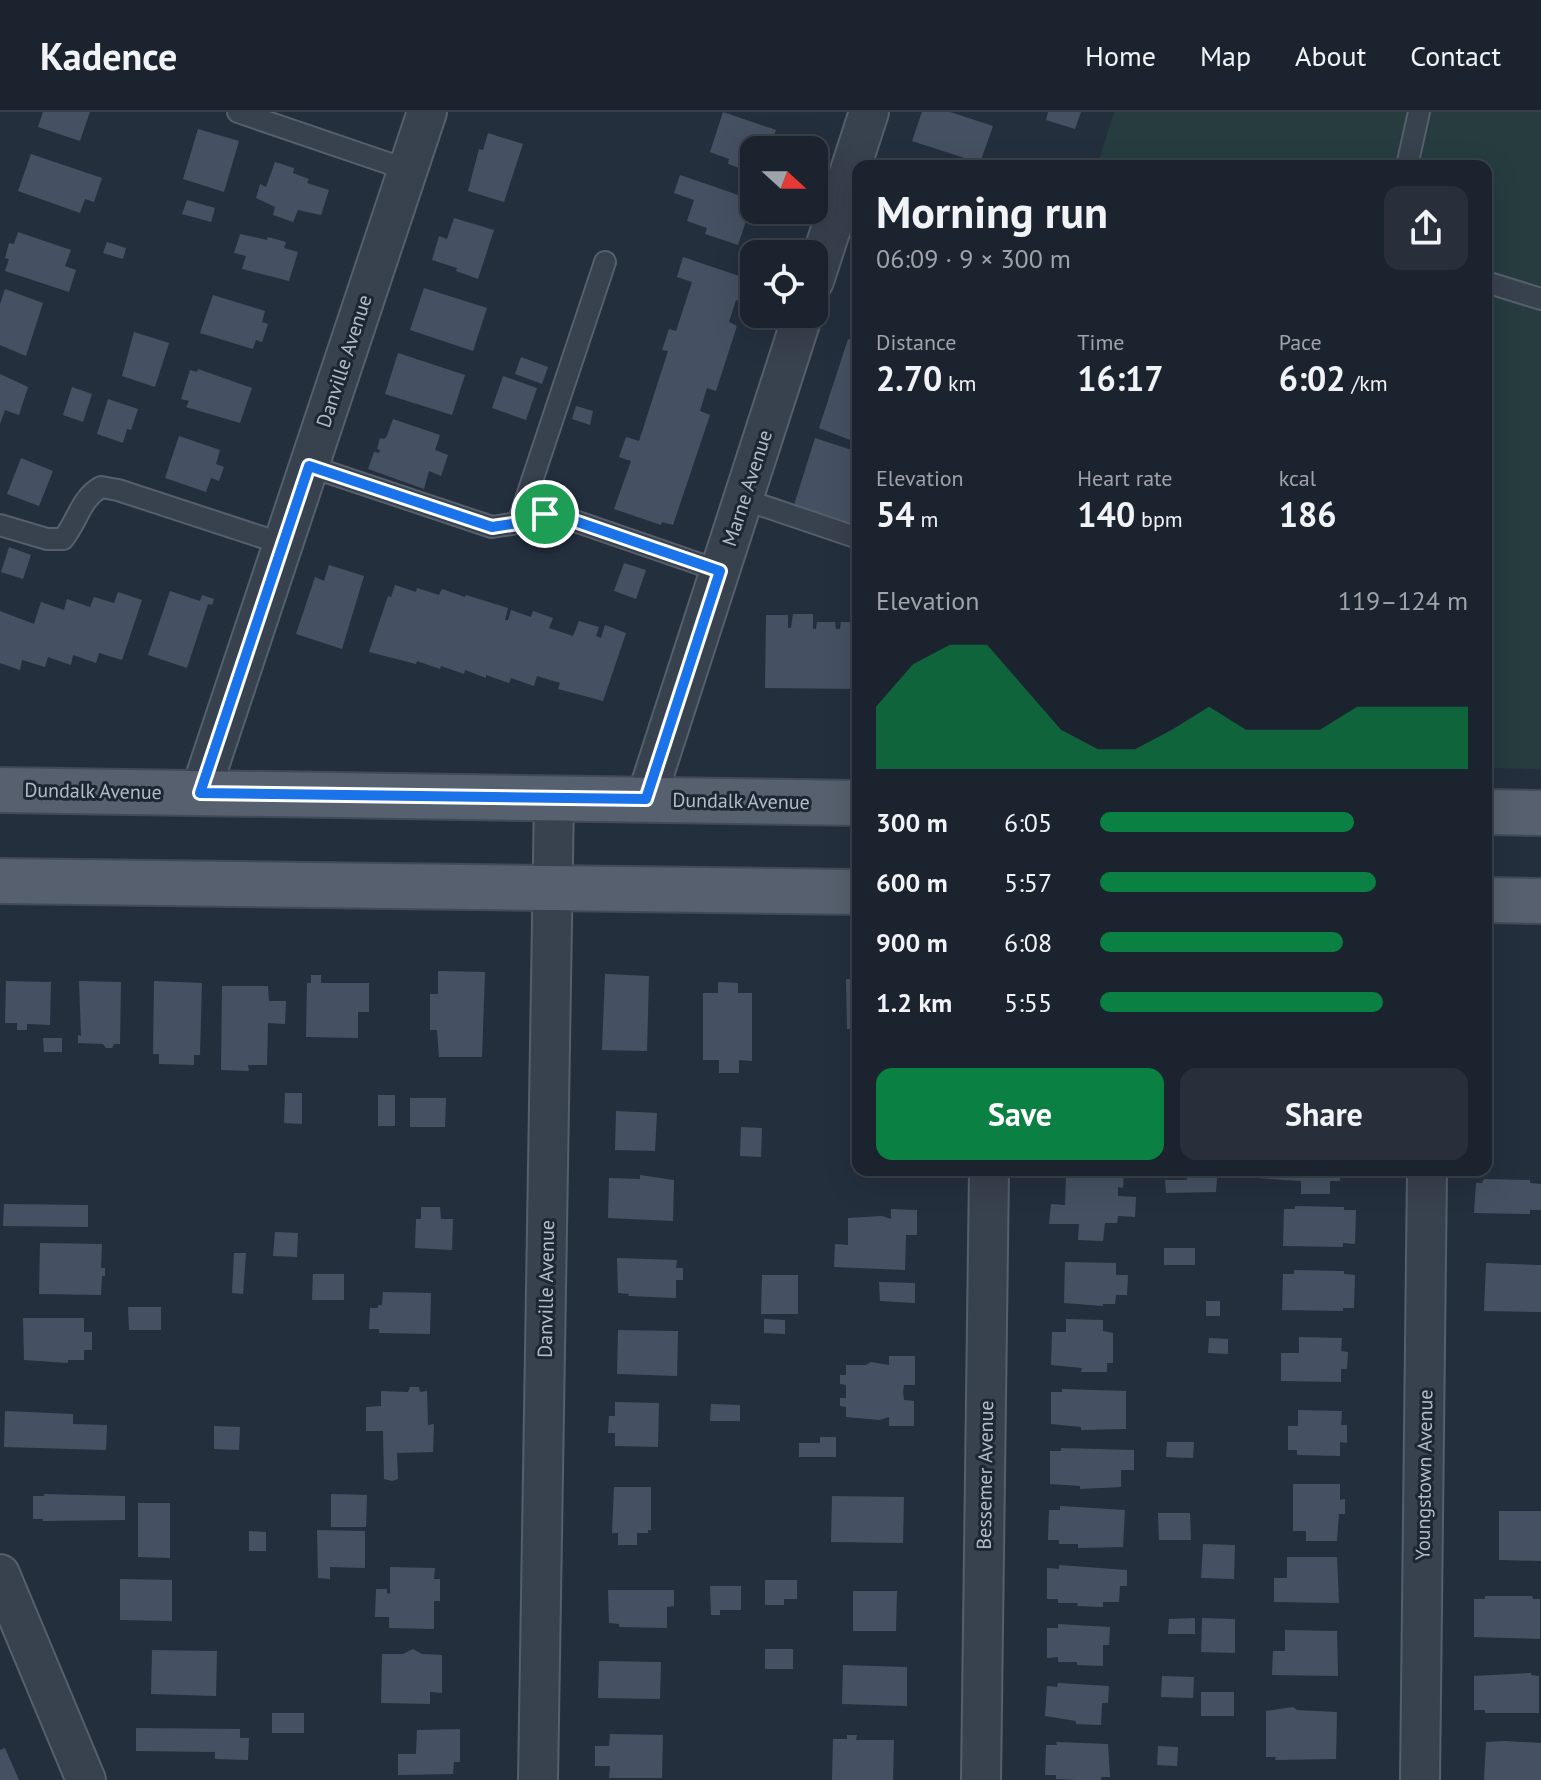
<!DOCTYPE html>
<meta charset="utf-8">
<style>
:root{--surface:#1b232e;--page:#282f3a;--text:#f1f3f6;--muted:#a0a4aa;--line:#39404a;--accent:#0b8043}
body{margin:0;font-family:"PT Sans",sans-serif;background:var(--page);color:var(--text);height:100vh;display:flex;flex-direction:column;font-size:30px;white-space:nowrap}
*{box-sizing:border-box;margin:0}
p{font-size:26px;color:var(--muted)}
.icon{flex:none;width:44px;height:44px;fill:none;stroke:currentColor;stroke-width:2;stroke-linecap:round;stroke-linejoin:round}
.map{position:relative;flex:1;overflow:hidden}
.sheet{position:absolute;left:852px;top:48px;width:640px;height:1016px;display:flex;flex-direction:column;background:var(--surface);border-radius:16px;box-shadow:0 8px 32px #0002,0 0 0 2px var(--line)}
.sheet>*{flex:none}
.needle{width:52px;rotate:111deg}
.fabs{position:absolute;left:740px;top:24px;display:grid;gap:16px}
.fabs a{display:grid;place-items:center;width:88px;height:88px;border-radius:16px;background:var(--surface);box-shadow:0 8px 32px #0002,0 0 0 2px var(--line);font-size:40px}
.pin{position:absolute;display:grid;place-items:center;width:68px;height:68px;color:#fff;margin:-34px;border:4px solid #fff;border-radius:50%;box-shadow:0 2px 8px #0007}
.round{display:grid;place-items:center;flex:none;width:84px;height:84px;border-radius:16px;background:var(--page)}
.summary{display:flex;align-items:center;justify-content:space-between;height:136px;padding:0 24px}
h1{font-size:44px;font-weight:700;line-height:60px}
.metrics{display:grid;grid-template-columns:repeat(3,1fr);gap:12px;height:136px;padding:8px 24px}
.metrics div{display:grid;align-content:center}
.metrics b{font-size:34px;font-weight:700}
.metrics small{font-size:22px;font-weight:400}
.metrics p{font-size:22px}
.chart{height:224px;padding:16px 24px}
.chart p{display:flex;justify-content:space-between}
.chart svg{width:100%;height:144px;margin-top:8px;fill:var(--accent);opacity:.7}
.action{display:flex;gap:16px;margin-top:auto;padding:16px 24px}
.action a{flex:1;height:92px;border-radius:16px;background:var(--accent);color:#fff;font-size:32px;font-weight:700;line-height:92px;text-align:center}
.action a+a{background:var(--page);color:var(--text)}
ul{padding:0 24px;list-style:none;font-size:26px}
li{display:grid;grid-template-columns:128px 96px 1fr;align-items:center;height:60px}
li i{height:20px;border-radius:10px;background:var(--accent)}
header{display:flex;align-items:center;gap:48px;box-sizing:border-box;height:112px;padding:0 40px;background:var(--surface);border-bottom:2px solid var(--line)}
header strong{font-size:38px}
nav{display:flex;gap:44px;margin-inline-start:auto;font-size:28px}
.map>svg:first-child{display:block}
.green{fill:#263c3f}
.building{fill:#455162}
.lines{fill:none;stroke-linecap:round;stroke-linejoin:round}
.service-casing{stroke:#565f6c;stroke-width:24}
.minor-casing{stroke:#565f6c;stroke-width:42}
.primary-casing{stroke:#414a57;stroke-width:48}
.service{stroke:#38414e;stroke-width:20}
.minor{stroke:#38414e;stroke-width:38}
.primary{stroke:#56606e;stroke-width:44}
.route-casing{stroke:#fff;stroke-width:16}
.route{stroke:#1a73e8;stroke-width:10}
.labels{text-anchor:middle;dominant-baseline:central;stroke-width:6;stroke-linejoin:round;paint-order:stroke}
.street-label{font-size:20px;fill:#b4bcc9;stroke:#1d2633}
</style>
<header>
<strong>Kadence</strong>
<nav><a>Home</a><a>Map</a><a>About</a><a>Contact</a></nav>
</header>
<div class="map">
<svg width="1541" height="1668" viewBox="0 0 1541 1668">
<rect width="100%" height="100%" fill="#242f3e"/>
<polygon class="green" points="1114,0 1541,0 1541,657 1486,656 1486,54 1097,54"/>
<g class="building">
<polygon points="43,0 90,0 80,29 38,15"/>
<polygon points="723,0 776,18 769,38 754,38 754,61 728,52 729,47 710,40"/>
<polygon points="922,0 950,0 993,14 980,51 912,29"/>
<polygon points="1048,0 1081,0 1075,17 1046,8"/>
<polygon points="198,17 239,29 224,80 183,67"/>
<polygon points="488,21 523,32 504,90 468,79 479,37 483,38"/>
<polygon points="31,42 102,66 94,90 85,87 80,101 18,79"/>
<polygon points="275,50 294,56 293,61 309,67 307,71 329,78 321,103 298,98 293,110 273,103 275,95 256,86 260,72 266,75"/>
<polygon points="680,63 753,88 738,133 705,122 707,116 687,109 694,88 674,81"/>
<polygon points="187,88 215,96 211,110 182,102"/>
<polygon points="454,106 494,118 478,167 456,159 457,156 432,148 439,124 447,127"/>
<polygon points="18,120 71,138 65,154 76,158 69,180 5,159 9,147 5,146 9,131 14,132"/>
<polygon points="240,122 267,128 268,125 286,130 284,136 298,140 289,169 242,157 246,144 234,141"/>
<polygon points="107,130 126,136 123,147 103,141"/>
<polygon points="683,145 754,169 746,191 736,188 729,210 737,214 716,279 707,276 700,299 710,303 673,413 662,410 661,413 614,397 631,349 619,345 626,325 639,329 668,239 662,238 669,217 676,219 691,173 692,170 677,165"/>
<polygon points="424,176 487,196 473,239 410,218"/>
<polygon points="5,177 43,191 26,244 0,233 0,192"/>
<polygon points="213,183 265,199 262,210 268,212 262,230 256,228 253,237 200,221"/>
<polygon points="134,220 169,231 155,275 122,264"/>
<polygon points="848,227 858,230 858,331 819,316"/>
<polygon points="398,241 465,263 452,303 385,282"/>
<polygon points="521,245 548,255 542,272 515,262"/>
<polygon points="198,257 252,276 240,311 186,295 189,289 181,287 190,258 197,260"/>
<polygon points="0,262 28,275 19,303 5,298 0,312"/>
<polygon points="503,264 537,276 526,308 492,296"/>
<polygon points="72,275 92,282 83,310 63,303"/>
<polygon points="108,287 138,297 131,318 127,317 123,331 97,322"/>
<polygon points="576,294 593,299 590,313 572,307"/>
<polygon points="393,307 440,323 435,338 448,343 441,364 429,359 424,377 368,357 374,340 379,341 380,338 377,337 380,326 384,327 387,324"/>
<polygon points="179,324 220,338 216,352 224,355 219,369 211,366 206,380 165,366"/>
<polygon points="815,326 858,340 858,390 850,414 803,398 804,396 794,393"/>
<polygon points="21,346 53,359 39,394 7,382"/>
<polygon points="9,435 31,443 23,467 1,460"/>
<polygon points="624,451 646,458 636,487 614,479"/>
<polygon points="329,453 364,464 342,537 296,522 315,465 324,469"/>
<polygon points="395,473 416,480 417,476 439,483 442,477 465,485 466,483 508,496 505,508 508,508 511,498 531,505 533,499 553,506 549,516 573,524 579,509 599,515 596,524 599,525 601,526 605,513 626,521 603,589 558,577 560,571 537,564 534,574 511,566 509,571 486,563 486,566 465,558 464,562 441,554 440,557 417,549 416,552 369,540 388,484 391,485"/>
<polygon points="170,479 200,489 202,483 214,487 212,493 208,492 187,556 148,543"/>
<polygon points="118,480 142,488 122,548 99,541 96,551 73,543 71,553 48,545 45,555 22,548 20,558 0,551 0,499 34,512 41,490 64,498 67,487 90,495 94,485 114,491"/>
<polygon points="793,502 813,502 813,517 816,517 817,510 835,510 836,517 840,517 841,510 858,510 858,577 765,576 766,503 788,503 788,516 791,516"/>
<polygon points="438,859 485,860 482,945 439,945 437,918 430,918 430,882 438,882"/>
<polygon points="605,862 649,864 647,939 602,938"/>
<polygon points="311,863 321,863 321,871 369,871 369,900 358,900 358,926 306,925 307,871 311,871"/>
<polygon points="846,867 858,867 858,917 847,917"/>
<polygon points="6,869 51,870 50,913 27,912 27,918 17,918 17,911 5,911"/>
<polygon points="79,869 121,870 120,932 114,932 112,936 106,936 103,932 78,931 78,923 81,924"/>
<polygon points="154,869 202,871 200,943 194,943 194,953 159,952 159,942 153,942"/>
<polygon points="718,870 738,871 738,881 752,881 752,949 739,948 739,961 719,961 719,948 703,948 703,881 718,881"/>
<polygon points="222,874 268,874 269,889 286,889 285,912 268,911 267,953 248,953 249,959 221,958"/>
<polygon points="43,926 62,926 62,940 44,940"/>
<polygon points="285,981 302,981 302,1012 284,1011"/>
<rect x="378" y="983" width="17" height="31"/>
<polygon points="410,986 446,986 445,1015 410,1015"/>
<polygon points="616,999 657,1001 655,1039 615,1038"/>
<polygon points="741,1015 762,1016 761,1045 740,1044"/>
<polygon points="1050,1058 1124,1058 1123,1076 1118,1075 1118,1084 1136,1085 1135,1105 1118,1104 1117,1111 1105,1111 1103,1129 1078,1128 1079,1112 1049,1112 1051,1092 1065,1093 1066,1065 1050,1064"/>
<polygon points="1187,1058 1201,1058 1201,1065 1217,1066 1216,1080 1166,1081 1165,1068 1187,1068"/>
<polygon points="1257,1058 1340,1058 1340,1069 1330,1069 1330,1082 1301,1082 1301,1069 1257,1066"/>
<polygon points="640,1063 674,1068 673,1109 608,1106 609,1066 640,1067"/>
<polygon points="1484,1067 1530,1068 1530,1071 1541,1072 1541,1098 1530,1098 1530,1102 1474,1101 1476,1071 1482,1071"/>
<polygon points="4,1092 88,1093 88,1115 3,1114"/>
<polygon points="1295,1094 1344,1095 1344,1098 1356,1098 1355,1132 1343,1131 1343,1135 1283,1134 1284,1097 1295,1097"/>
<polygon points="421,1095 440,1095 441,1107 453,1107 452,1138 415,1136 416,1107 421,1107"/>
<polygon points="891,1097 917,1098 917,1123 906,1123 905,1158 834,1155 835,1132 848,1133 848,1106 882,1104 891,1107"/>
<polygon points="275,1120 298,1121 297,1145 273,1144"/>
<polygon points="40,1131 102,1132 101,1156 105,1156 105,1164 102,1164 101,1183 39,1182"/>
<rect x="1164" y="1136" width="31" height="17"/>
<polygon points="234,1141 246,1141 243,1182 232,1181"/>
<polygon points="617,1146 677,1148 676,1156 683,1156 683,1168 676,1168 676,1186 628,1184 629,1182 618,1181"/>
<polygon points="1065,1150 1116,1151 1116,1163 1128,1163 1127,1183 1116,1183 1115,1192 1103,1192 1103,1194 1064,1191"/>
<polygon points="1486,1151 1541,1153 1541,1200 1484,1199"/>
<polygon points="1294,1158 1344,1159 1344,1162 1355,1163 1354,1196 1343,1196 1343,1199 1282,1198 1283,1162 1294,1162"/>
<polygon points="313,1162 344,1162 344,1188 312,1188"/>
<polygon points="762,1163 798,1163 798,1202 761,1202"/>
<polygon points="879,1170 915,1171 915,1191 880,1189"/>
<polygon points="383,1180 431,1181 430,1222 379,1221 379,1217 369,1217 370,1196 378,1196 378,1193 382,1193"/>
<rect x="1206" y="1189" width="14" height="15"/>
<polygon points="128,1195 161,1195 161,1218 129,1218"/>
<polygon points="23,1206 84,1206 84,1220 92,1220 92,1238 84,1238 84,1248 68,1248 68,1251 24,1248"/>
<polygon points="764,1207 785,1208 785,1222 764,1221"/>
<polygon points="1066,1207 1103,1208 1103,1219 1113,1221 1113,1251 1107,1251 1107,1260 1081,1260 1082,1256 1051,1253 1052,1220 1066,1220"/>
<polygon points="618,1218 678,1219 677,1264 617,1262"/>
<polygon points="1299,1225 1342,1226 1341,1239 1348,1240 1347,1257 1341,1257 1341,1270 1281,1269 1281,1241 1299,1241"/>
<polygon points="1209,1226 1228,1227 1228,1242 1208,1241"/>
<polygon points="889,1244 915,1244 915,1273 904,1273 903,1280 904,1288 914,1289 914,1314 889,1314 889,1305 879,1308 846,1305 846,1295 840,1294 840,1286 846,1286 846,1273 840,1272 840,1263 846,1263 846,1253 866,1253 871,1250 889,1253"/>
<polygon points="410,1275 419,1275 420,1280 427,1279 428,1313 434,1312 433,1340 397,1341 398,1367 392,1369 384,1367 383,1319 366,1319 366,1295 381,1294 381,1279 408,1280"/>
<polygon points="1062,1277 1126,1279 1126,1317 1081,1318 1081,1315 1051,1312 1051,1280 1062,1280"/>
<polygon points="615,1290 659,1291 658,1335 615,1334 615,1321 608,1321 609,1304 615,1304"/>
<polygon points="711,1292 740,1293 740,1309 710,1309"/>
<polygon points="1298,1298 1342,1299 1341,1313 1347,1313 1347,1331 1340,1330 1340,1344 1297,1343 1297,1338 1288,1338 1288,1314 1298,1314"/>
<polygon points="5,1299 73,1302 73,1312 107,1313 106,1338 4,1335"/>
<polygon points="214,1314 240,1315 239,1338 214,1337"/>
<polygon points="820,1325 836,1325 836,1345 799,1345 799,1331 820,1331"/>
<polygon points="1167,1330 1194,1330 1193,1346 1166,1345"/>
<polygon points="1061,1336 1134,1338 1134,1358 1121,1358 1121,1375 1080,1377 1080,1374 1050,1372 1050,1339 1061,1339"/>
<polygon points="1293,1372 1340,1372 1340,1388 1345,1387 1345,1402 1339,1402 1337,1429 1306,1429 1306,1419 1293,1419"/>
<polygon points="614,1375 651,1375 651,1418 648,1418 648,1421 637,1421 637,1433 618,1433 618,1421 612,1421"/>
<polygon points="44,1382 125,1384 125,1408 43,1409 43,1407 33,1407 33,1384 44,1384"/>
<polygon points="331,1382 367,1383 366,1415 331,1415"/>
<polygon points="832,1384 904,1385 903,1431 831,1430"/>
<polygon points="138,1391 170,1391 170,1446 138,1445"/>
<polygon points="1060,1394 1125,1398 1123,1435 1078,1436 1078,1432 1059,1432 1059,1428 1048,1428 1049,1398 1060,1398"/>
<polygon points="1499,1399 1541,1399 1541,1449 1499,1448"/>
<polygon points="1158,1401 1190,1401 1191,1428 1159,1428"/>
<polygon points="317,1418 365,1419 365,1456 330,1455 330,1467 318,1466"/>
<polygon points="249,1419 266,1420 266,1439 249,1439"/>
<polygon points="1203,1432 1235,1433 1234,1467 1201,1466"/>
<polygon points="1287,1445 1337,1445 1339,1491 1274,1490 1274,1466 1287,1466"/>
<polygon points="1059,1453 1127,1458 1127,1474 1120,1474 1119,1490 1103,1490 1103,1495 1077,1494 1078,1491 1058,1491 1058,1487 1047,1487 1047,1456 1059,1457"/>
<polygon points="390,1455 435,1456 434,1467 440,1467 440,1489 434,1489 434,1517 389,1516 389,1505 375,1505 376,1477 387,1477 387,1481 390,1482"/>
<polygon points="120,1467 172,1468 172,1509 120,1508"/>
<polygon points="765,1468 797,1468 797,1487 784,1487 784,1493 765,1493"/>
<polygon points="710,1474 741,1474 741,1498 720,1498 720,1503 711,1503"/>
<polygon points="608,1478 674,1478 674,1494 667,1495 667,1516 619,1515 619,1512 609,1511"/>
<polygon points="853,1479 897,1479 896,1519 853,1519"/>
<polygon points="1485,1484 1532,1484 1533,1487 1540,1487 1540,1527 1474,1525 1474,1487 1485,1487"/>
<polygon points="1195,1506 1195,1522 1168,1522 1169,1507"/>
<polygon points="1202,1506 1235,1507 1235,1541 1201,1540"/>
<polygon points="1058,1512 1110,1515 1109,1533 1103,1533 1103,1554 1077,1553 1077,1550 1058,1550 1058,1545 1047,1546 1047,1516 1058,1516"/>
<polygon points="1285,1518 1337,1519 1338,1564 1272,1563 1273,1539 1285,1539"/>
<polygon points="413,1537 422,1542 442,1543 442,1581 430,1580 430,1592 381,1591 382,1542 403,1542"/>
<rect x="765" y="1537" width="28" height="20"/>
<polygon points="152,1538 217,1539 216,1584 151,1582"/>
<polygon points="599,1549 661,1550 660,1587 598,1586"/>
<polygon points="843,1553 907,1555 907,1594 842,1592"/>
<polygon points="1531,1561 1531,1563 1539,1564 1539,1601 1485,1601 1485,1598 1474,1598 1474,1564"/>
<polygon points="1162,1564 1194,1565 1193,1586 1161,1585"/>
<polygon points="1058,1571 1109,1574 1108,1591 1102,1591 1101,1613 1076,1612 1076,1609 1045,1604 1047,1574 1057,1575"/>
<rect x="1201" y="1580" width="33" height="24"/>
<polygon points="1293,1595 1297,1598 1337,1600 1336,1647 1275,1648 1276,1645 1266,1645 1266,1599"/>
<rect x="272" y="1601" width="32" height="20"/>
<polygon points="136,1616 240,1617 240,1626 249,1626 248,1648 215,1647 215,1640 136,1639"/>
<polygon points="460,1617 460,1650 454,1650 453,1662 398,1663 398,1642 416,1642 417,1618"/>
<polygon points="610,1622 663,1623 662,1666 609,1666 610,1654 595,1654 595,1634 609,1634"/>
<polygon points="847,1623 857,1623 856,1628 894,1628 893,1668 832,1668 833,1627 847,1627"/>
<polygon points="1505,1629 1541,1631 1541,1668 1484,1668 1486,1630"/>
<polygon points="1056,1630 1108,1632 1110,1665 1101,1665 1101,1668 1076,1668 1056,1667 1056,1663 1045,1663 1046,1633 1057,1633"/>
<polygon points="1158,1634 1178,1635 1177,1654 1157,1653"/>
<polygon points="5,1636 19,1668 0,1668 0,1638"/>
</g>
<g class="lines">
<g class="service-casing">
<g id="service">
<polyline points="238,0 408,58"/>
<polyline points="1407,54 1419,0"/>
<polyline points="1486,170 1541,187"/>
<polyline points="309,354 492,415 518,411 545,402 566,406 720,459"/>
<polyline points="743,387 858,426"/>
<polyline points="518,411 605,150"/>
<path d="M 0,413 L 47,427 L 63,427 C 78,409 80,387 101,375 L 118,378 L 283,432"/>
</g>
</g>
<g class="minor-casing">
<g id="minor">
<polyline points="814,169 869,0"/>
<polyline points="200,681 427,0"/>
<polyline points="646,687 803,202"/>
<polyline points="0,1462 86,1668"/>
<polyline points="538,1668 554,686"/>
<polyline points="981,1668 989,1058"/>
<polyline points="1420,1668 1427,1058"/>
</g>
</g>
<g class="primary-casing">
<g id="primary">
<polyline points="0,678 858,691"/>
<polyline points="1486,700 1541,701"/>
<polyline points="0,769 858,780"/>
<polyline points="1486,788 1541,789"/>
</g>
</g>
<use href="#service" class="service"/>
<use href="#minor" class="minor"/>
<use href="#primary" class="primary"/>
</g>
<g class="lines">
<g class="route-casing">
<polygon id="route" points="309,354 492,415 518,411 545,402 566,406 720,459 646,687 200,681"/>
</g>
<use href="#route" class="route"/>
</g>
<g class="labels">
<g class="street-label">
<text transform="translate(344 249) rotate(-72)">Danville Avenue</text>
<text transform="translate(747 376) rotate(-72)">Marne Avenue</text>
<text transform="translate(93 679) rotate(1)">Dundalk Avenue</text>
<text transform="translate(741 689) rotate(1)">Dundalk Avenue</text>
<text transform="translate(546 1177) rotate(-89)">Danville Avenue</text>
<text transform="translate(985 1363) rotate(-89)">Bessemer Avenue</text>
<text transform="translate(1424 1363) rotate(-89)">Youngstown Avenue</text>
</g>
</g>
</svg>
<div class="fabs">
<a><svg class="needle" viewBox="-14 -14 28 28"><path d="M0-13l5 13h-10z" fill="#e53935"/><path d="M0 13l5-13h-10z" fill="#a0a4aa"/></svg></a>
<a><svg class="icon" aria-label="locate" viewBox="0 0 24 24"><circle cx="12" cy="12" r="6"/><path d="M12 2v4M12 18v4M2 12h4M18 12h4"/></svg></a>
</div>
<div class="pin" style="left:545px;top:402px;background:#1e9e55"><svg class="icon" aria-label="arrive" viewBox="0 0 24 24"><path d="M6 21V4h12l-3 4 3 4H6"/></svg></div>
<section class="sheet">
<div class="summary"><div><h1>Morning run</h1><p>06:09 · 9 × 300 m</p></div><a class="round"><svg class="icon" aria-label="share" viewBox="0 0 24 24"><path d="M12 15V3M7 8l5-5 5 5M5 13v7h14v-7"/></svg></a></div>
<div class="metrics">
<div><p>Distance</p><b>2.70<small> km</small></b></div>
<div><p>Time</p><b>16:17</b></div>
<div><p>Pace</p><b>6:02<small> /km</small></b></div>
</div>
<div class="metrics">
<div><p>Elevation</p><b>54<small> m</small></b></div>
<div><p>Heart rate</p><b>140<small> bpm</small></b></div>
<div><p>kcal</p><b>186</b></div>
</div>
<div class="chart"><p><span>Elevation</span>119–124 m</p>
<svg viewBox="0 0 160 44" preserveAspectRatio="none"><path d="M0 44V25L10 12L20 6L30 6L40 19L50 32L60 38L70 38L80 32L90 25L100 32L110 32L120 32L130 25L140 25L150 25L160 25V44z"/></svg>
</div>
<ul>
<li><b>300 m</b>6:05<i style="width:69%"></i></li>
<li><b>600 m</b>5:57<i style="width:75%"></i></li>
<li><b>900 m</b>6:08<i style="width:66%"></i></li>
<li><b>1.2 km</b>5:55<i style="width:77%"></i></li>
</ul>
<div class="action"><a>Save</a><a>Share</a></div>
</section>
</div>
